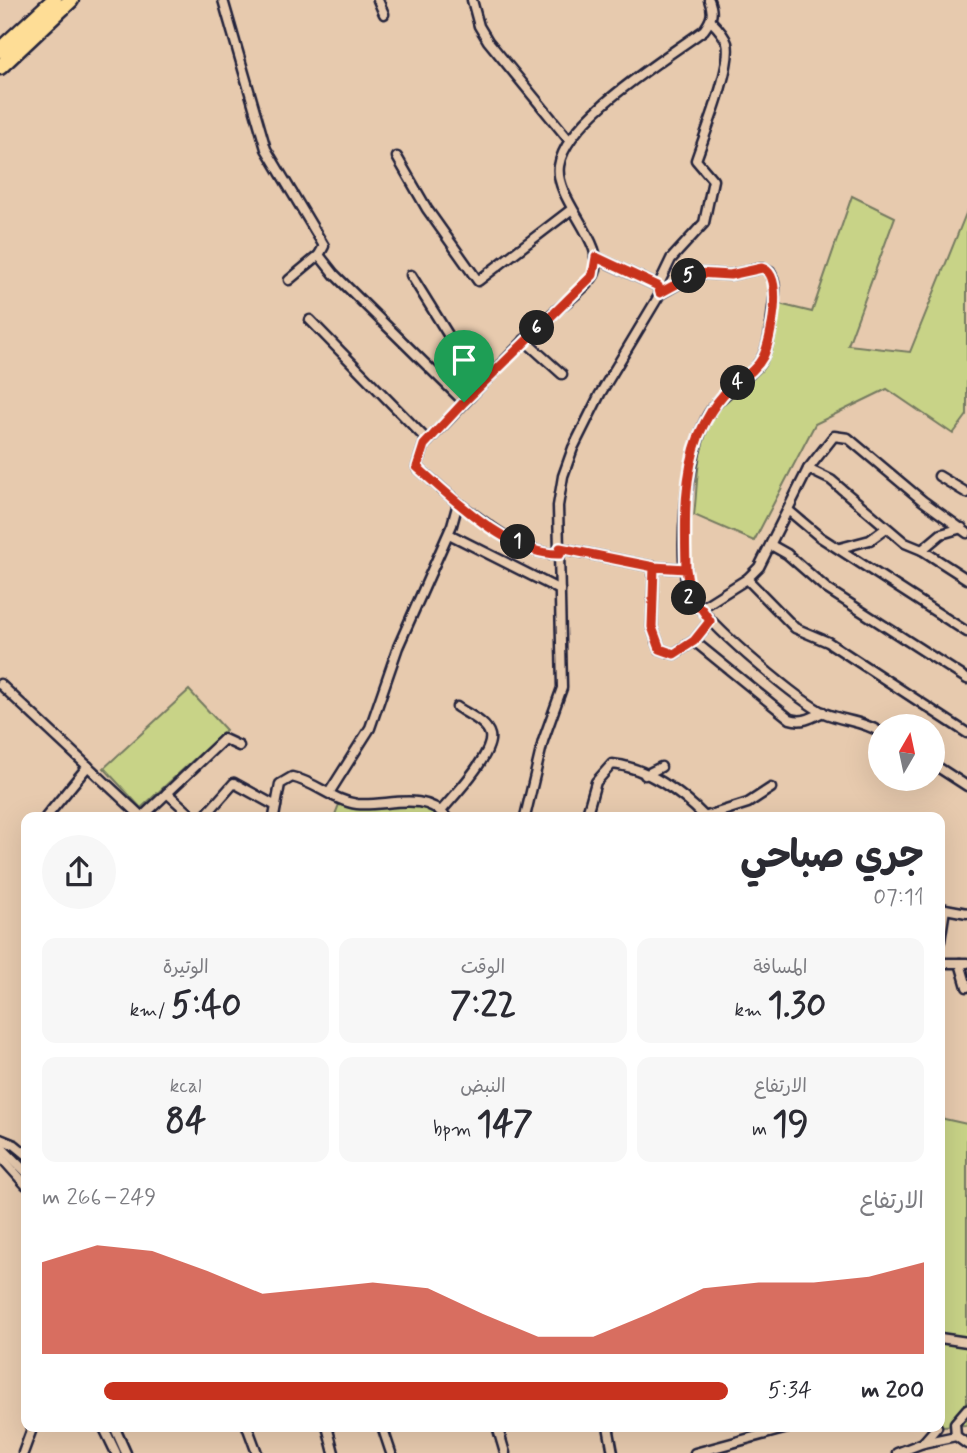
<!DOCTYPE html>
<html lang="ar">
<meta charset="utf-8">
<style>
:root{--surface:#fff;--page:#f7f7f7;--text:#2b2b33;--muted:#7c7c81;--accent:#c8321e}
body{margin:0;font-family:Mynerve,"Playpen Sans Arabic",sans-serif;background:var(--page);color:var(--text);direction:rtl;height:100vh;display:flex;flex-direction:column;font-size:26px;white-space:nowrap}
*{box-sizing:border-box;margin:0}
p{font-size:23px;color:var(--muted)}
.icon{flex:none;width:38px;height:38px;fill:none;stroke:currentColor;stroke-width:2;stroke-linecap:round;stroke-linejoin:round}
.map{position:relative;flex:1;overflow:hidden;direction:ltr}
.side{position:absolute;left:21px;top:812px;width:924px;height:620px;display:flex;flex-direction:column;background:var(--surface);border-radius:14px;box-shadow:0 7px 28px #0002;direction:rtl}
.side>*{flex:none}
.needle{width:46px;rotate:9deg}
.buttons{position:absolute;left:868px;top:714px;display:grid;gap:14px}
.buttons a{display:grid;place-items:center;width:77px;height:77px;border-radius:50%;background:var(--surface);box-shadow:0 7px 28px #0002;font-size:35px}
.pin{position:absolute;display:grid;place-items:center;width:60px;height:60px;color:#fff;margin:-72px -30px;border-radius:50% 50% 50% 0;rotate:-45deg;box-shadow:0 0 7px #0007}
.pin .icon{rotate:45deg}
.km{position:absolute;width:35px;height:35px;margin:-18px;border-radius:50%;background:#222;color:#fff;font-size:19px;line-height:35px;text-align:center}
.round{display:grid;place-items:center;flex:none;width:74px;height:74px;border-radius:37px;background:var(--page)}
.summary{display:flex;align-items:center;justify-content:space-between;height:119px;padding:0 21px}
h1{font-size:38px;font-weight:700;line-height:52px}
.figures{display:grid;grid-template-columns:repeat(3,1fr);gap:10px;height:119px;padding:7px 21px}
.figures div{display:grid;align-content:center;border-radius:14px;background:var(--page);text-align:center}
.figures b{font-size:35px;font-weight:700}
.figures small{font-size:19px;font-weight:400}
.figures p{font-size:19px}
.chart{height:196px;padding:14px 21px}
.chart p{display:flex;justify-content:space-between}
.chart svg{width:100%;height:126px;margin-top:7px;fill:var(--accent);opacity:.7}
ul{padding:0 21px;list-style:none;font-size:23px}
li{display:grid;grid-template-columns:112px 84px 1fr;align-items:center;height:52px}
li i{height:18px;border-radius:9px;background:var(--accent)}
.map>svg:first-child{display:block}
.green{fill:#c8d387;stroke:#757a61;stroke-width:2}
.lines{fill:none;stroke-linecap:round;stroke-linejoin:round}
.minor-casing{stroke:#22223b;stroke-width:13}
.trunk-casing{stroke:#22223b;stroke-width:19}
.minor{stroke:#e7caae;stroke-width:8}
.trunk{stroke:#fedd96;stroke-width:14}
.route-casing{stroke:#fff;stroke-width:14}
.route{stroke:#c8321e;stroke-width:9}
</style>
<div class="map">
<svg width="967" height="1453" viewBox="0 0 967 1453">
<rect width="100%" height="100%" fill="#e7caae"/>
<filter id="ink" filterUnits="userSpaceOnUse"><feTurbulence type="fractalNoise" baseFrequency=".0143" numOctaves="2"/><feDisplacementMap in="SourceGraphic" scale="14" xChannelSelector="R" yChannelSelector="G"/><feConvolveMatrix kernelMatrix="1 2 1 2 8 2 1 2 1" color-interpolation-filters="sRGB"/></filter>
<g filter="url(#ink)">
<g class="green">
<path d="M 852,196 L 895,217 L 848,345 L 910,352 L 967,211 L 967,415 L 953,434 L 887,389 L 815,424 L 754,541 L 694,515 C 698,484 696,442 713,415 C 726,395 745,387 761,371 C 775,356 775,324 779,304 L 812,312 Z"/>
<polygon points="189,690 226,730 141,808 104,768"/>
<path d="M 340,802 C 372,803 413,796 439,817 L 334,817 Z"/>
<polygon points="940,1118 967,1124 967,1425 940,1426"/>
</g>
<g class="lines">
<g class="minor-casing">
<g id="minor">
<polyline points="223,0 266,149 324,246 319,255 289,280"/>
<polyline points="378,0 384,14"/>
<polyline points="472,0 479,26 488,41 569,140"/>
<polyline points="397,157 427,209 478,281 572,209"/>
<polyline points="319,255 334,274 464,402"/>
<polyline points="411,275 480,386"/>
<path d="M 658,286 L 671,259 L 704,223 L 713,180 L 696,160 C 704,136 733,65 727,43 C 724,34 717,27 711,21"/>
<path d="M 660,294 L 697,273 L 730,275 L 762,268 L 770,272 C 777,284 775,295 773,308 C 771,324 770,345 761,360 C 747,383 720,392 707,417 C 686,458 675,563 692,605 L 701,608 C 716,631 799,701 824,713 C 843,721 863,721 880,732"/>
<polyline points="310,320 428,441"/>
<polyline points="524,340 562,374"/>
<polyline points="808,469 831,480 905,543 922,550 967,579"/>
<polyline points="939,476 967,493"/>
<path d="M 458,503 C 488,524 522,555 560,554"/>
<polyline points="788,510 820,537 967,632"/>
<polyline points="449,534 560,590"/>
<polyline points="771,545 787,554 827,589 967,679"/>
<polyline points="560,548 654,567 686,569"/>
<polyline points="840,548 870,540 885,529"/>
<polyline points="922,550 941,534 962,528"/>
<polyline points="654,567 652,627 660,649 674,654 694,641 710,621"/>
<polyline points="747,579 795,628 828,642 967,733"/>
<polyline points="701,608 747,579 759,567 808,469 834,436 848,438 923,501 967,533"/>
<path d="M 694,641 L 790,719 C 803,723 811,718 823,712"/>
<polyline points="0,684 142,817"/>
<polyline points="933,764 967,786"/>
<polyline points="645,775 661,767"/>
<polyline points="167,793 193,817"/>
<path d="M 329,793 L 370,728 L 398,647 L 452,525 L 458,503 L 417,467 L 424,445 C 464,404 502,362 543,322 C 555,310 586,289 594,275 C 609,245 554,200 559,166 C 566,118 665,59 704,30 C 712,19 714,13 709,0"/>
<path d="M 441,811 C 454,796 494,754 490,735 C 487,722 467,714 457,707"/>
<polyline points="46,817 88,766"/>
<polyline points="142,817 224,739 239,746"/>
<polyline points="204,817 234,783 276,806"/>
<path d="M 274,817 L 280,784 L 292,777 C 315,782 334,801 357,804 C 386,807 424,790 446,817"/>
<polyline points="525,817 543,741 562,688 558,506 563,476 573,448 600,394 660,294 658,286 595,257"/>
<path d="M 586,817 L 596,782 L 612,764 C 646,767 682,793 705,817"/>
<polyline points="704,817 748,803 771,788"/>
<polyline points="940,908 967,913"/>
<polyline points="940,941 945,909"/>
<polyline points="940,963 967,963"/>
<polyline points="960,963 967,987"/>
<polyline points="0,1139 15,1145 26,1154"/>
<polyline points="0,1146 26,1172"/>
<polyline points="0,1156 26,1185"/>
<polyline points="940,1338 967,1342"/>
<polyline points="967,1409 955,1423 956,1436 967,1444"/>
<polyline points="103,1426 116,1453"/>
<polyline points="114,1426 126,1453"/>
<polyline points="247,1426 257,1453"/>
<polyline points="327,1426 334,1453"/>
<polyline points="382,1426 391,1453"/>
<polyline points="497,1426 505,1453"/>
<polyline points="608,1426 613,1453"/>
<polyline points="923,1443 937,1427"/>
<polyline points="23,1453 33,1426"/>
<polyline points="695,1453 795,1426"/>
<polyline points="897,1453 923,1443 956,1436"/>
</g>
</g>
<g class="trunk-casing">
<g id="trunk">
<polyline points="0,50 54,0"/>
<polyline points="0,67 71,0"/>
</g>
</g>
<use href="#minor" class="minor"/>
<use href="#trunk" class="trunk"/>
</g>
</g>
<g class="lines" filter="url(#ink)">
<g class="route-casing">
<path id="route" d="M 464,402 L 424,445 L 417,467 C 452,498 511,556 560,554 L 560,548 L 654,567 L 686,569 L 692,605 L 701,608 L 710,621 L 694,641 L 674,654 L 660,649 L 652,627 L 654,567 L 686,569 C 685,526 683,477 699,435 C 705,421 713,406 724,394 C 736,381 754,374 763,357 C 771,341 785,274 762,268 L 730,275 L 697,273 L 660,293 L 658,286 L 596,257 L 593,275 L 464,402"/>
</g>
<use href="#route" class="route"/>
</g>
</svg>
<div class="buttons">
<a><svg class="needle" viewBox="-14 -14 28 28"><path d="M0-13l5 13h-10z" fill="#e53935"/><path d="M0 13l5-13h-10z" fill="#7c7c81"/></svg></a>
</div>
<div class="pin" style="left:464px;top:402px;background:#1e9e55"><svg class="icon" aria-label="arrive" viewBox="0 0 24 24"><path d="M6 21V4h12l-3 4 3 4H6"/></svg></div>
<b class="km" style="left:518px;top:542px">1</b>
<b class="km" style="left:689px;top:598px">2</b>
<b class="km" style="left:738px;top:383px">4</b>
<b class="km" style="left:689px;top:276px">5</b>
<b class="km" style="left:537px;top:328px">6</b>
<section class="side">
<div class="summary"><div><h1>جري صباحي</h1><p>07:11</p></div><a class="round"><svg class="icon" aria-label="share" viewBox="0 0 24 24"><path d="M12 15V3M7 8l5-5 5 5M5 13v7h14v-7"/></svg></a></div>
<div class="figures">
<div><p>المسافة</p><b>1.30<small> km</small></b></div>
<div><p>الوقت</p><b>7:22</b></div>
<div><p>الوتيرة</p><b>5:40<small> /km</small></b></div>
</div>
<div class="figures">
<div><p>الارتفاع</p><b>19<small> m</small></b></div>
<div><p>النبض</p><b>147<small> bpm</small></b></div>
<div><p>kcal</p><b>84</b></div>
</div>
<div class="chart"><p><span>الارتفاع</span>249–266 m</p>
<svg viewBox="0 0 160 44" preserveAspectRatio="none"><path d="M0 44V12L10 6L20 8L30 15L40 23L50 21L60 19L70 21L80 30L90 38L100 38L110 30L120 21L130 19L140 19L150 17L160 12V44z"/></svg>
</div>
<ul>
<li><b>200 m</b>5:34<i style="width:91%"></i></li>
</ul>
</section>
</div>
